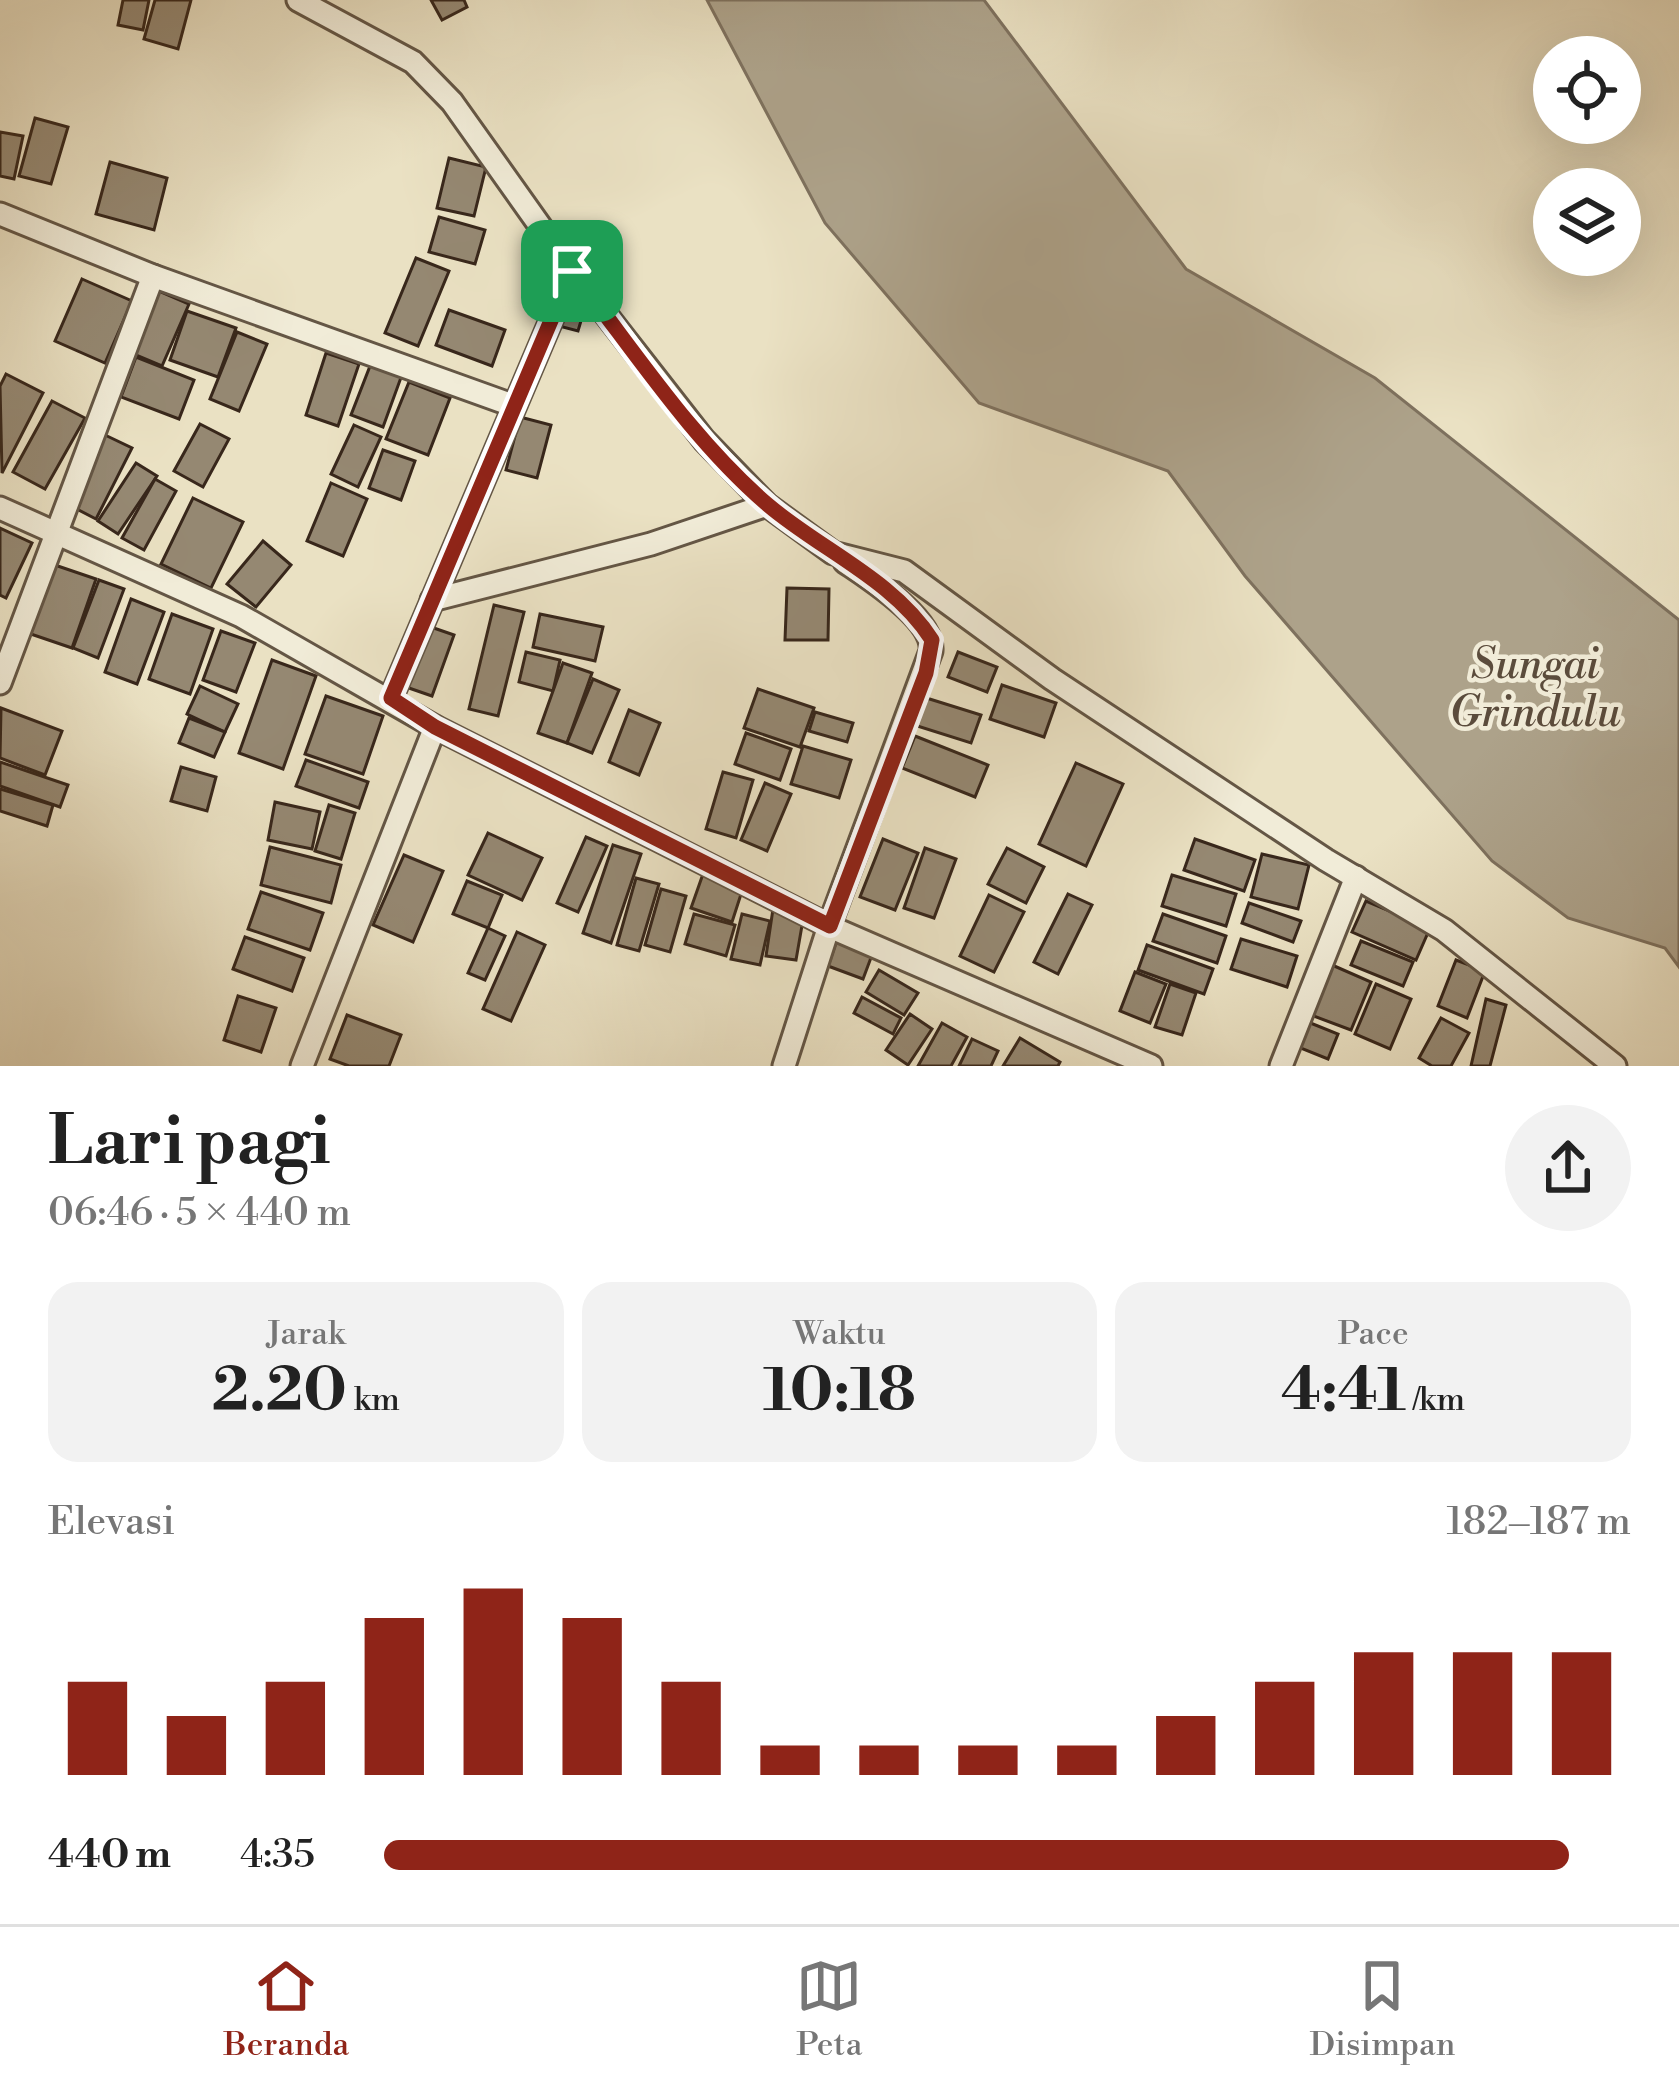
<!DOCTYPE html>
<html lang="id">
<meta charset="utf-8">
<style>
:root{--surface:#fff;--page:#f2f2f2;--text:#222;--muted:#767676;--line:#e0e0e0;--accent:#8f2418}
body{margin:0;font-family:"Libre Bodoni",serif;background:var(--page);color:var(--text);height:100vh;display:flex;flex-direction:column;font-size:45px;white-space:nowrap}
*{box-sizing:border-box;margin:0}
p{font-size:39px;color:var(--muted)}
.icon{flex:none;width:66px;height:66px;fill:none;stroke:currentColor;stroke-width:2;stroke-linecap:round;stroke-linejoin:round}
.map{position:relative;height:1066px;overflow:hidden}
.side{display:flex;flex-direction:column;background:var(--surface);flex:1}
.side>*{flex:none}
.buttons{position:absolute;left:1533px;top:36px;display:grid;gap:24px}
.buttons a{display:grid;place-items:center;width:108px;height:108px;border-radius:50%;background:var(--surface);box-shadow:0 12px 48px #0002;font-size:60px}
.pin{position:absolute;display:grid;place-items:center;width:102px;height:102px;color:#fff;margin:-51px;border-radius:24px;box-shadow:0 6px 18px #0006}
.round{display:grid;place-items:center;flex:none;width:126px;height:126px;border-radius:63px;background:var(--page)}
.summary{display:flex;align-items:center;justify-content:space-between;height:204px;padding:0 48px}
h1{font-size:66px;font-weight:800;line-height:90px}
.metrics{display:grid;grid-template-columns:repeat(3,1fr);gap:18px;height:204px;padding:12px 48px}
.metrics div{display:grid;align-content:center;border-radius:30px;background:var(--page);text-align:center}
.metrics b{font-size:60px;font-weight:800}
.metrics small{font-size:33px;font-weight:400}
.metrics p{font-size:33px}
.chart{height:336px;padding:24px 48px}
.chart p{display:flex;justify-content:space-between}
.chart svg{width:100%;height:216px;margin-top:12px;stroke:var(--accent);stroke-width:6}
ul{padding:0 48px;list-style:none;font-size:39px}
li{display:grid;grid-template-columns:192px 144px 1fr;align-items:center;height:90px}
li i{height:30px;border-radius:15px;background:var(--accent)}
.tabs{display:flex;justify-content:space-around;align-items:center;height:168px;border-top:3px solid var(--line);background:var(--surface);font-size:33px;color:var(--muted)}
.tabs a{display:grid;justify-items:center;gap:6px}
.tabs .current{color:var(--accent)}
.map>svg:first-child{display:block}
.water{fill:#ada28a;stroke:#7e715e;stroke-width:3}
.building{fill:#958872;stroke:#38271b;stroke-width:3}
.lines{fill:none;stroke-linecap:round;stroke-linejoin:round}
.minor-casing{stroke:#645645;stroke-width:27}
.minor{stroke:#f1ecd8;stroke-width:21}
.route-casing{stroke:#fff;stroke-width:24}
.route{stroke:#8f2418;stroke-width:15}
.labels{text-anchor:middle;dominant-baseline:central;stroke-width:9;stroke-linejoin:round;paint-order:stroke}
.water-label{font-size:42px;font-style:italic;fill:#5b4c3c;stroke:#f1ecd8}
</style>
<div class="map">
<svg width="1679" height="1066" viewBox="0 0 1679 1066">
<rect width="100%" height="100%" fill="#eae1c3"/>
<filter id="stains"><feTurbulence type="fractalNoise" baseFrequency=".00167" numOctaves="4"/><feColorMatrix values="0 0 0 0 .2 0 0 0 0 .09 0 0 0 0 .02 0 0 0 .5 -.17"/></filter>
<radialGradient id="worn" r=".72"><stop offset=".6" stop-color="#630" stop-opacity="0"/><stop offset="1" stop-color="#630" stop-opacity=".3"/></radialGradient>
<polygon class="water" points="707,0 984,0 1186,269 1375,378 1679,620 1679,967 1665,948 1568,918 1492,861 1245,576 1168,471 979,403 825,223"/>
<g class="building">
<polygon points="123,0 149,0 143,30 118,25"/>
<polygon points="155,0 191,0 178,49 144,39"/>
<polygon points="431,0 464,0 467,7 442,20"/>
<polygon points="35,118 68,127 51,184 19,176"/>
<polygon points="0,132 23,136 14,179 0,176"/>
<polygon points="449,158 486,167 474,216 437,208"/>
<polygon points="110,162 167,178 154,230 96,214"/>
<polygon points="439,217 485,230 475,264 429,252"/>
<polygon points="416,258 449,271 418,346 385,333"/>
<polygon points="82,279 132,301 105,363 55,341"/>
<polygon points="159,291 189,304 162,366 131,353"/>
<polygon points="564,297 586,304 578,331 555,325"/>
<polygon points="449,310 505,330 492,366 436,345"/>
<polygon points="187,311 236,328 218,377 170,360"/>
<polygon points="237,332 267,344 239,411 210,399"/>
<polygon points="326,353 359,364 338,426 306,415"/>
<polygon points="136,357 194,380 179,419 121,397"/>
<polygon points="372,361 403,372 383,427 351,415"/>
<polygon points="6,374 43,393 2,473 0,386"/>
<polygon points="409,382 450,398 428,455 386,439"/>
<polygon points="52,401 85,418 45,489 13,472"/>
<polygon points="520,417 551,425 537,478 506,470"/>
<polygon points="200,424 229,439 203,487 174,471"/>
<polygon points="354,425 381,437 358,487 331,474"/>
<polygon points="105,435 132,448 96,519 69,505"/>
<polygon points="383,450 415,461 401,500 369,488"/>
<polygon points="136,463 157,476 118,534 98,521"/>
<polygon points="155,479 176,491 144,550 122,538"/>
<polygon points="331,483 367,499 343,556 307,541"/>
<polygon points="193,498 243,522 211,588 161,564"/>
<polygon points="0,528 32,543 6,598 0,595"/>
<polygon points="263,541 291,565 256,607 227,584"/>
<polygon points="46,562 96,579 72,648 22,631"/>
<polygon points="99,580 124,589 98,658 73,648"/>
<polygon points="787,588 829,589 828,640 785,640"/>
<polygon points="131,599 164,612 137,684 105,672"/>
<polygon points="494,605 524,612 498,716 469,709"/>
<polygon points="172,614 213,629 190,694 149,679"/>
<polygon points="540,614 603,627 595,661 533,647"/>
<polygon points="428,626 454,635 432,696 406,687"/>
<polygon points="221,631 255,643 236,692 203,680"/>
<polygon points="526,652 560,660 553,691 519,682"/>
<polygon points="958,652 997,667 987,692 948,677"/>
<polygon points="272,660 316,676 283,769 239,753"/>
<polygon points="563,663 592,673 567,743 538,733"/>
<polygon points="593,679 619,690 592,753 567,743"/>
<polygon points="1002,685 1056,703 1044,737 990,719"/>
<polygon points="200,686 238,704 225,732 187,714"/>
<polygon points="758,689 814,708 800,747 744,728"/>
<polygon points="326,696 383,716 363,774 305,754"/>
<polygon points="920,696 981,715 971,743 911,724"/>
<polygon points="1,708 62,731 45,775 0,758"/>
<polygon points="629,710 660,723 639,775 609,762"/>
<polygon points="815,712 853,723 847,742 809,731"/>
<polygon points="189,718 225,732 214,757 179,743"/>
<polygon points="746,733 791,749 780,780 735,764"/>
<polygon points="915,736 988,765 975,797 902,768"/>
<polygon points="803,746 851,760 839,798 791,784"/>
<polygon points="306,760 368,782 359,808 296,786"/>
<polygon points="0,762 68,785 60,807 0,786"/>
<polygon points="1076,763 1123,784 1086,866 1039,844"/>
<polygon points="181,767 216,777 207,811 171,801"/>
<polygon points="723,772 753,780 736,838 706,829"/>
<polygon points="765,783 791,794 767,851 741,840"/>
<polygon points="0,789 53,805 47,826 0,811"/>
<polygon points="275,802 320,812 312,849 268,840"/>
<polygon points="329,805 355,813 341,859 315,851"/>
<polygon points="488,833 542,858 522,900 468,875"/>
<polygon points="586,837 607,846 578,912 557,903"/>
<polygon points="883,839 918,853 895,910 860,897"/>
<polygon points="1195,839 1255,860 1244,891 1184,870"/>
<polygon points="613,845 641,854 611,943 583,933"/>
<polygon points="270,847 341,865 331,903 261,885"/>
<polygon points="925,848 956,859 934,918 904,908"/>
<polygon points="1007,848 1044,867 1026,903 988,884"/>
<polygon points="1262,854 1309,865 1298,909 1251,897"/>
<polygon points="404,855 443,871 413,942 373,925"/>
<polygon points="703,874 743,888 732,922 691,908"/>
<polygon points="1172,875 1236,894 1226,926 1162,906"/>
<polygon points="636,878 659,884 639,951 617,945"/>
<polygon points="467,881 502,895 488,928 453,914"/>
<polygon points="661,889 686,896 670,952 645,945"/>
<polygon points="261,892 323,913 310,950 248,929"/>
<polygon points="1068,894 1092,905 1058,974 1034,962"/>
<polygon points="989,895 1024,912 994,972 960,956"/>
<polygon points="1366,901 1430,928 1416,960 1352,932"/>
<polygon points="1249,903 1301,921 1293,942 1242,923"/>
<polygon points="773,909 804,914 796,960 766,956"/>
<polygon points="694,914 735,925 726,956 685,944"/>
<polygon points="742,914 770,921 760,965 731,959"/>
<polygon points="1163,914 1226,936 1217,963 1153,941"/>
<polygon points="488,928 505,936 485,980 468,973"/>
<polygon points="517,932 545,945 511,1021 483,1009"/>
<polygon points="839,934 875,947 863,979 828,966"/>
<polygon points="245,937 304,958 292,991 233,969"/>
<polygon points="1241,939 1297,956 1287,987 1231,969"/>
<polygon points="1361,941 1413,962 1403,986 1351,965"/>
<polygon points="1147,945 1213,969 1204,994 1138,970"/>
<polygon points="1456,960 1485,971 1467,1018 1438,1006"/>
<polygon points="1332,965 1371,982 1351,1030 1311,1015"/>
<polygon points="879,970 918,993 904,1015 866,992"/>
<polygon points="1135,972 1166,984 1150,1023 1120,1011"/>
<polygon points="1170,984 1196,993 1182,1035 1155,1027"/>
<polygon points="1376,984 1411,999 1390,1049 1355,1034"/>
<polygon points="238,996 276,1008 261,1052 224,1040"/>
<polygon points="862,997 901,1018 893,1034 854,1013"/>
<polygon points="1486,999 1506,1005 1490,1066 1471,1066"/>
<polygon points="910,1014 932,1029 908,1065 886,1050"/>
<polygon points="347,1015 401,1035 389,1066 349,1066 330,1059"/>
<polygon points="1441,1018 1469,1033 1451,1066 1432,1066 1419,1058"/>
<polygon points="1308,1022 1338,1034 1328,1059 1298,1047"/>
<polygon points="942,1023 967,1037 951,1066 918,1066"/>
<polygon points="1020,1038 1060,1062 1058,1066 1003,1066"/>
<polygon points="972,1039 998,1051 991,1066 959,1066"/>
</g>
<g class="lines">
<g class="minor-casing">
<g id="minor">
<polyline points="298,0 413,62 452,102 572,271 704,440 767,505 833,553 904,571 1052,679 1326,860 1444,930 1615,1066"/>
<polyline points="0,214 153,276 512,405"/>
<polyline points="0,508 241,616 435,727 837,930 1151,1066"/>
<polyline points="432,600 651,544 767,505"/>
<polyline points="0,683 153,276"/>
<polyline points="391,698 572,271"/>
<polyline points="302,1066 435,727"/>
<path d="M 784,1066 L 829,926 L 931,651 C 934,619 870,579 845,562"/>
<polyline points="1281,1066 1356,877"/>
</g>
</g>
<use href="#minor" class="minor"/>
</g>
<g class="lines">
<g class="route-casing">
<path id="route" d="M 572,271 C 634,350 691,439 768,505 C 821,550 894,580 932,640 L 926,673 L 830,926 L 435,727 L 391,698 Z"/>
</g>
<use href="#route" class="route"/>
</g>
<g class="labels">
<g class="water-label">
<text x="1535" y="665">Sungai<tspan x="1535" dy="48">Grindulu</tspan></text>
</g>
</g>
<rect width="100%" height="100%" filter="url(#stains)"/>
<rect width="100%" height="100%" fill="url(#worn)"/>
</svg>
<div class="buttons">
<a><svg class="icon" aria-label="locate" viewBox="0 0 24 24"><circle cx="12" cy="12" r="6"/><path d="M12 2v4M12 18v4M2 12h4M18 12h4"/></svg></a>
<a><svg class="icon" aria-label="layers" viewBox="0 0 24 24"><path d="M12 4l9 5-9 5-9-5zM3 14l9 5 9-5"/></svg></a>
</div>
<div class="pin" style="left:572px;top:271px;background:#1e9e55"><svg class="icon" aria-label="arrive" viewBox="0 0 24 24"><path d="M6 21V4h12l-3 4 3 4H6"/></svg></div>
</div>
<section class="side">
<div class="summary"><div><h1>Lari pagi</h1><p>06:46 · 5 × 440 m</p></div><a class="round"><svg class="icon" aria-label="share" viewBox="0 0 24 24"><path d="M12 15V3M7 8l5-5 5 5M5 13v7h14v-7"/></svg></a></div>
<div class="metrics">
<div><p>Jarak</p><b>2.20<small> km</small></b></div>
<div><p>Waktu</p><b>10:18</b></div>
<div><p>Pace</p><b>4:41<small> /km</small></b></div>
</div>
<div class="chart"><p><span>Elevasi</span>182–187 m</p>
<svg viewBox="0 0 160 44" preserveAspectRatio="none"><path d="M5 44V25M15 44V32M25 44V25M35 44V12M45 44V6M55 44V12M65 44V25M75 44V38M85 44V38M95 44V38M105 44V38M115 44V32M125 44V25M135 44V19M145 44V19M155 44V19"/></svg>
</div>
<ul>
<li><b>440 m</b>4:35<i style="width:95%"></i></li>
</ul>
</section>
<nav class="tabs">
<a class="current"><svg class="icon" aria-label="home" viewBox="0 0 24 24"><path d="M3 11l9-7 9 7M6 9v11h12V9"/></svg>Beranda</a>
<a><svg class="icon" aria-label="map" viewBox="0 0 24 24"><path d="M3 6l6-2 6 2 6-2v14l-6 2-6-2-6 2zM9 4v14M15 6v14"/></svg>Peta</a>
<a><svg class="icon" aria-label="saved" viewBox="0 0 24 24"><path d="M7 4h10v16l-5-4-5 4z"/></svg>Disimpan</a>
</nav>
